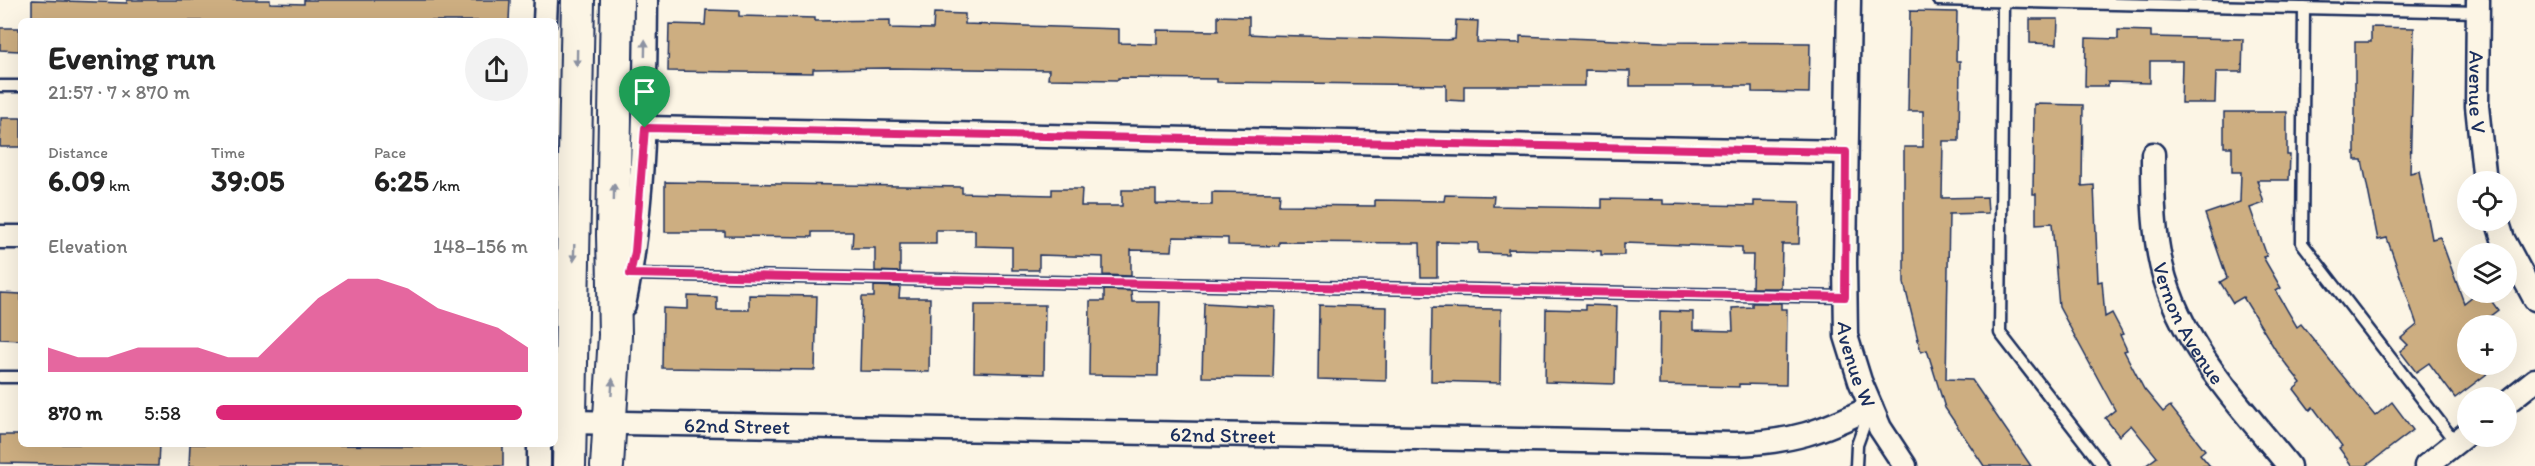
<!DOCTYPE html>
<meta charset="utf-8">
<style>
:root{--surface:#fff;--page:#f2f2f2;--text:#222;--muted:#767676;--accent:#db2777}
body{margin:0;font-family:Itim,sans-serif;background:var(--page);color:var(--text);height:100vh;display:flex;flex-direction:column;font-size:22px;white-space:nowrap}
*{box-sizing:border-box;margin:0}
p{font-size:20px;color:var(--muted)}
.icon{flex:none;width:33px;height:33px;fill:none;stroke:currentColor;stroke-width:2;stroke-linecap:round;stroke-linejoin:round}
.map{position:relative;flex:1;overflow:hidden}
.details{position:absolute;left:18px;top:18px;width:540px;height:429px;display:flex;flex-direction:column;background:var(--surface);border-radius:9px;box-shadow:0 6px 24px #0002}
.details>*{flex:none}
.fabs{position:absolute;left:2457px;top:171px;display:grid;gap:12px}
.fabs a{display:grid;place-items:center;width:60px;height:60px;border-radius:50%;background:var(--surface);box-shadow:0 6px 24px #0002;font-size:30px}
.pin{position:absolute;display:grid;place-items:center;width:51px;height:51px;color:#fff;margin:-62px -26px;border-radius:50% 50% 50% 0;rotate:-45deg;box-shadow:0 0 6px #0007}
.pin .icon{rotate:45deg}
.round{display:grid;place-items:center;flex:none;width:63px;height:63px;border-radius:32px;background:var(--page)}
.overview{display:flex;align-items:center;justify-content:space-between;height:102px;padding:0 30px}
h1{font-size:33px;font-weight:700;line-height:45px}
.metrics{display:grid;grid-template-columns:repeat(3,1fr);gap:9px;height:102px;padding:6px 30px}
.metrics div{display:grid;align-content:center}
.metrics b{font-size:30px;font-weight:700}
.metrics small{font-size:16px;font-weight:400}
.metrics p{font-size:16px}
.chart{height:168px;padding:12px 30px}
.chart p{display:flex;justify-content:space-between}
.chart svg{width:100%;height:108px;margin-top:6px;fill:var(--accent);opacity:.7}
ul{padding:0 30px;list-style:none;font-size:20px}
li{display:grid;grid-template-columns:96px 72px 1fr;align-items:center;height:45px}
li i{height:15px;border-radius:8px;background:var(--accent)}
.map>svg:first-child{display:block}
.building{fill:#cdae81;stroke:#1b2f5e;stroke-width:1.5}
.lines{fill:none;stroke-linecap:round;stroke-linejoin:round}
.service-casing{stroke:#1b2f5e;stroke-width:15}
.minor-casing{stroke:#1b2f5e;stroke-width:27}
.secondary-casing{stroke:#1b2f5e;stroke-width:36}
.service{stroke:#fcf5e5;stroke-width:10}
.minor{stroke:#fcf5e5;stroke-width:22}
.secondary{stroke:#fcf5e5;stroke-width:32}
.oneway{fill:#8c92a2}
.route-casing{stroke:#fff;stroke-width:12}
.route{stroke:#db2777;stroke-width:8}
.labels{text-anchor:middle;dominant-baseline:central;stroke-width:4.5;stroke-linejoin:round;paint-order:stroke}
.street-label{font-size:21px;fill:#1b2f5e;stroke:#fcf5e5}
</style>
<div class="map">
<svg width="2535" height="466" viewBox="0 0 2535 466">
<rect width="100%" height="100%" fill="#fcf5e5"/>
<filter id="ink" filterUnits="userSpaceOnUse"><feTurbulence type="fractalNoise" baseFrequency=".0167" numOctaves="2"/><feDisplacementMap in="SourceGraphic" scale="12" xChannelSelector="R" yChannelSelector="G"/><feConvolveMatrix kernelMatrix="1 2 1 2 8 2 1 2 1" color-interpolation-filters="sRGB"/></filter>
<g filter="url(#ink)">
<g class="building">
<polygon points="32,0 127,3 127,0 270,0 270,3 304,4 304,0 510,0 509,21 32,21"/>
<polygon points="706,10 739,11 739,16 815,18 815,21 890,20 890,28 933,29 934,13 965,14 965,24 1119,29 1119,43 1157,44 1157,30 1218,31 1218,16 1249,17 1249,34 1266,35 1447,40 1455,39 1456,20 1478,21 1477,42 1520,43 1520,36 1664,42 1810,43 1809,93 1752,92 1752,86 1630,86 1630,71 1585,70 1585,86 1464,86 1464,101 1446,100 1446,85 1217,82 1217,79 1118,78 1118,80 1048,79 1049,70 890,68 813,69 813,73 668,71 669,24 705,25"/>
<polygon points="1910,11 1957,12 1956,61 1960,61 1959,141 1943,141 1942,198 1987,197 1988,213 1949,214 1946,379 1972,380 2031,466 1984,466 1945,408 1927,350 1921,352 1904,283 1904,147 1923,147 1923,111 1908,111"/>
<polygon points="2030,19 2058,19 2057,44 2030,43"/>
<polygon points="2371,27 2414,28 2410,173 2419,171 2432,239 2440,237 2464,303 2478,292 2485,292 2498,310 2477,326 2468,326 2468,364 2500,364 2455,398 2429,363 2416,372 2400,351 2408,345 2401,338 2417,325 2387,238 2378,240 2362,160 2355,160 2355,42 2371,42"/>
<polygon points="0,28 19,28 19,51 0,50"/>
<polygon points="2118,30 2151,31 2151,37 2243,39 2242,72 2216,72 2215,103 2181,103 2182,61 2150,61 2150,83 2108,82 2108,86 2085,86 2086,38 2118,39"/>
<polygon points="2034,104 2083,105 2082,186 2094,185 2098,282 2102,281 2105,317 2112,313 2123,334 2120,335 2127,350 2124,351 2144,389 2163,412 2170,406 2205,450 2200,454 2210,466 2145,466 2157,457 2131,425 2119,436 2105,418 2115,410 2059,307 2052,223 2036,224 2036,194 2033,194"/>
<polygon points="2224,112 2287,112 2287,155 2290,155 2289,180 2257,180 2264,203 2250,208 2267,256 2263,257 2281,288 2276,291 2297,327 2301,324 2375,416 2392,402 2413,430 2366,466 2352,466 2339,448 2342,446 2313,407 2310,410 2294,389 2301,383 2278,354 2243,297 2233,303 2220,282 2227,278 2205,214 2240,202 2241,172 2232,172 2232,147 2224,147"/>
<polygon points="1,118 21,118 21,147 0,147"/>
<polygon points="665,182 962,187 962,193 1052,195 1052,189 1082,189 1081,206 1122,206 1122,190 1156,190 1156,204 1212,205 1212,192 1280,193 1279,205 1375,206 1375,200 1444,201 1445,195 1494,196 1493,206 1602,208 1602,199 1663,200 1663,204 1754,206 1754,201 1800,202 1799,244 1782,244 1781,288 1752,288 1753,255 1742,255 1742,247 1624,243 1624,255 1601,255 1601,251 1508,249 1508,254 1478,253 1478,243 1437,242 1437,277 1421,277 1420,243 1279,242 1279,246 1228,245 1228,238 1173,237 1172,251 1131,250 1131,276 1103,275 1103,257 1039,255 1039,270 1012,270 1012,247 975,246 975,230 936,230 936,244 900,244 900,272 875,271 875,248 852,248 853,232 812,232 812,237 725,236 725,232 665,232"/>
<polygon points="874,286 900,287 899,298 930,298 929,372 860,371 862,297 874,297"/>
<polygon points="1104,290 1131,291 1132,302 1160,302 1158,376 1089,375 1090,301 1104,301"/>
<polygon points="0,293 21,294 21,340 0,339"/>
<polygon points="749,295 817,296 815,370 662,368 663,308 688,309 688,296 717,297 717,310 749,310"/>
<polygon points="1204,303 1275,307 1273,378 1202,377"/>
<polygon points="1752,303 1781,303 1781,309 1787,309 1786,385 1739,384 1739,387 1659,385 1660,311 1693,312 1693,330 1733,331 1732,308 1752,307"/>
<polygon points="975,305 1045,305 1044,374 974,372"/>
<polygon points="1319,305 1387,307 1386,381 1318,379"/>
<polygon points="1585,305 1617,306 1615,384 1545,382 1546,309 1585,310"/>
<polygon points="1432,308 1501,309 1500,383 1431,381"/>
<polygon points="0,435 21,435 21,444 159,444 158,466 0,463"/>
<polygon points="190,444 447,446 447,444 503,444 503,466 189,466"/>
</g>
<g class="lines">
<g class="service-casing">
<g id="service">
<polyline points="1938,0 2478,12"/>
<polyline points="2003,1 2000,333 2103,466"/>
<polyline points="2304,8 2302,243 2456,443"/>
<polyline points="0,86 21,86"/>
<polyline points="630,274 1845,297"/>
<polyline points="0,377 21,377"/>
<polyline points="1856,466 1857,445 1870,409"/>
</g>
</g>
<g class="minor-casing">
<g id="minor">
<path id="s1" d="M 1849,0 L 1845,262 L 1846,336 L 1860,381 L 1880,428 L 1905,466"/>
<path id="s2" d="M 2478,0 L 2477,106 L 2485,182"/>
<polyline points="545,21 546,0"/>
<polyline points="645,128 1846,152"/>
<path id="s3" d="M 2153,154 C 2153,188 2153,221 2159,254 C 2174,339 2237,401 2289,466"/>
<polyline points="2497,220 2503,239 2535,299"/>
<polyline points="0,237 21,237"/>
<path d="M 624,305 C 645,204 645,102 646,0"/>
<polyline points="2506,403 2535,380"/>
<path id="s4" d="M 569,422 L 1736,444 C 1792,442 1821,432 1871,407"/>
<polyline points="539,466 539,444"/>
<polyline points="2426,466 2468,433"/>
</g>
</g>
<g class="secondary-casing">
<g id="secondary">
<polyline points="569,466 578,0"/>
<polyline points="607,466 615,335 613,235 617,0"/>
</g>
</g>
<use href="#service" class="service"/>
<use href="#minor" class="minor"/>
<use href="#secondary" class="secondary"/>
</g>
<defs><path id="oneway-solid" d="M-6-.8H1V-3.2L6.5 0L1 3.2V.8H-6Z" transform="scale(1.5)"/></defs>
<g class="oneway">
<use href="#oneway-solid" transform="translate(645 48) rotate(-89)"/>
<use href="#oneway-solid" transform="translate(577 58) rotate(91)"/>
<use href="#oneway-solid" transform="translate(614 192) rotate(-89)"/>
<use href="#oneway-solid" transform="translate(574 253) rotate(92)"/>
<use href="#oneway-solid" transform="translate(612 387) rotate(-86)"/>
</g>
</g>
<g class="lines" filter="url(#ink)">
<g class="route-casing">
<polygon id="route" points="645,128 1846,152 1845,297 630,274 635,252"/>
</g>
<use href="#route" class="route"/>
</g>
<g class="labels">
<g class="street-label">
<text stroke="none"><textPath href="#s2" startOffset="92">Avenue V</textPath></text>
<text stroke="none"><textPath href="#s3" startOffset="176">Vernon Avenue</textPath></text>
<text stroke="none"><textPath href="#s1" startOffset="366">Avenue W</textPath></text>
<text stroke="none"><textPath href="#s4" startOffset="168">62nd Street</textPath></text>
<text stroke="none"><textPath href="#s4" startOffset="654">62nd Street</textPath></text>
</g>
</g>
</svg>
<div class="fabs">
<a><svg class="icon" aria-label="locate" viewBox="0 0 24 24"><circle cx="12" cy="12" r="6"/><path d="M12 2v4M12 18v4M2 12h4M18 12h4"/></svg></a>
<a><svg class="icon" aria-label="layers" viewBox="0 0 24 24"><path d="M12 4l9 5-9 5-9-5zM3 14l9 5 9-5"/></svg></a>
<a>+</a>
<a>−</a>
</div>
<div class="pin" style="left:645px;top:128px;background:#1e9e55"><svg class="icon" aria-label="arrive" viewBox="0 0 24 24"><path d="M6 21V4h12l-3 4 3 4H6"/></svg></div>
<section class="details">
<div class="overview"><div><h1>Evening run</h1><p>21:57 · 7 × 870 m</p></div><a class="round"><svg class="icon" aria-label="share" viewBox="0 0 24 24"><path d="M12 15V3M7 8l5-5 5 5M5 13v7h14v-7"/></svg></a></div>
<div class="metrics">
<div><p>Distance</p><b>6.09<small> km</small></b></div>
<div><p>Time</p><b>39:05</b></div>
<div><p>Pace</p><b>6:25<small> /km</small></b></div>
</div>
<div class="chart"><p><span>Elevation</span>148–156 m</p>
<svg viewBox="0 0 160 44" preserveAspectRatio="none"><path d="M0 44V34L10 38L20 38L30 34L40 34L50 34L60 38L70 38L80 26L90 14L100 6L110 6L120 10L130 18L140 22L150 26L160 34V44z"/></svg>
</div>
<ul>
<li><b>870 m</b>5:58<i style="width:98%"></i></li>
</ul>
</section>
</div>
